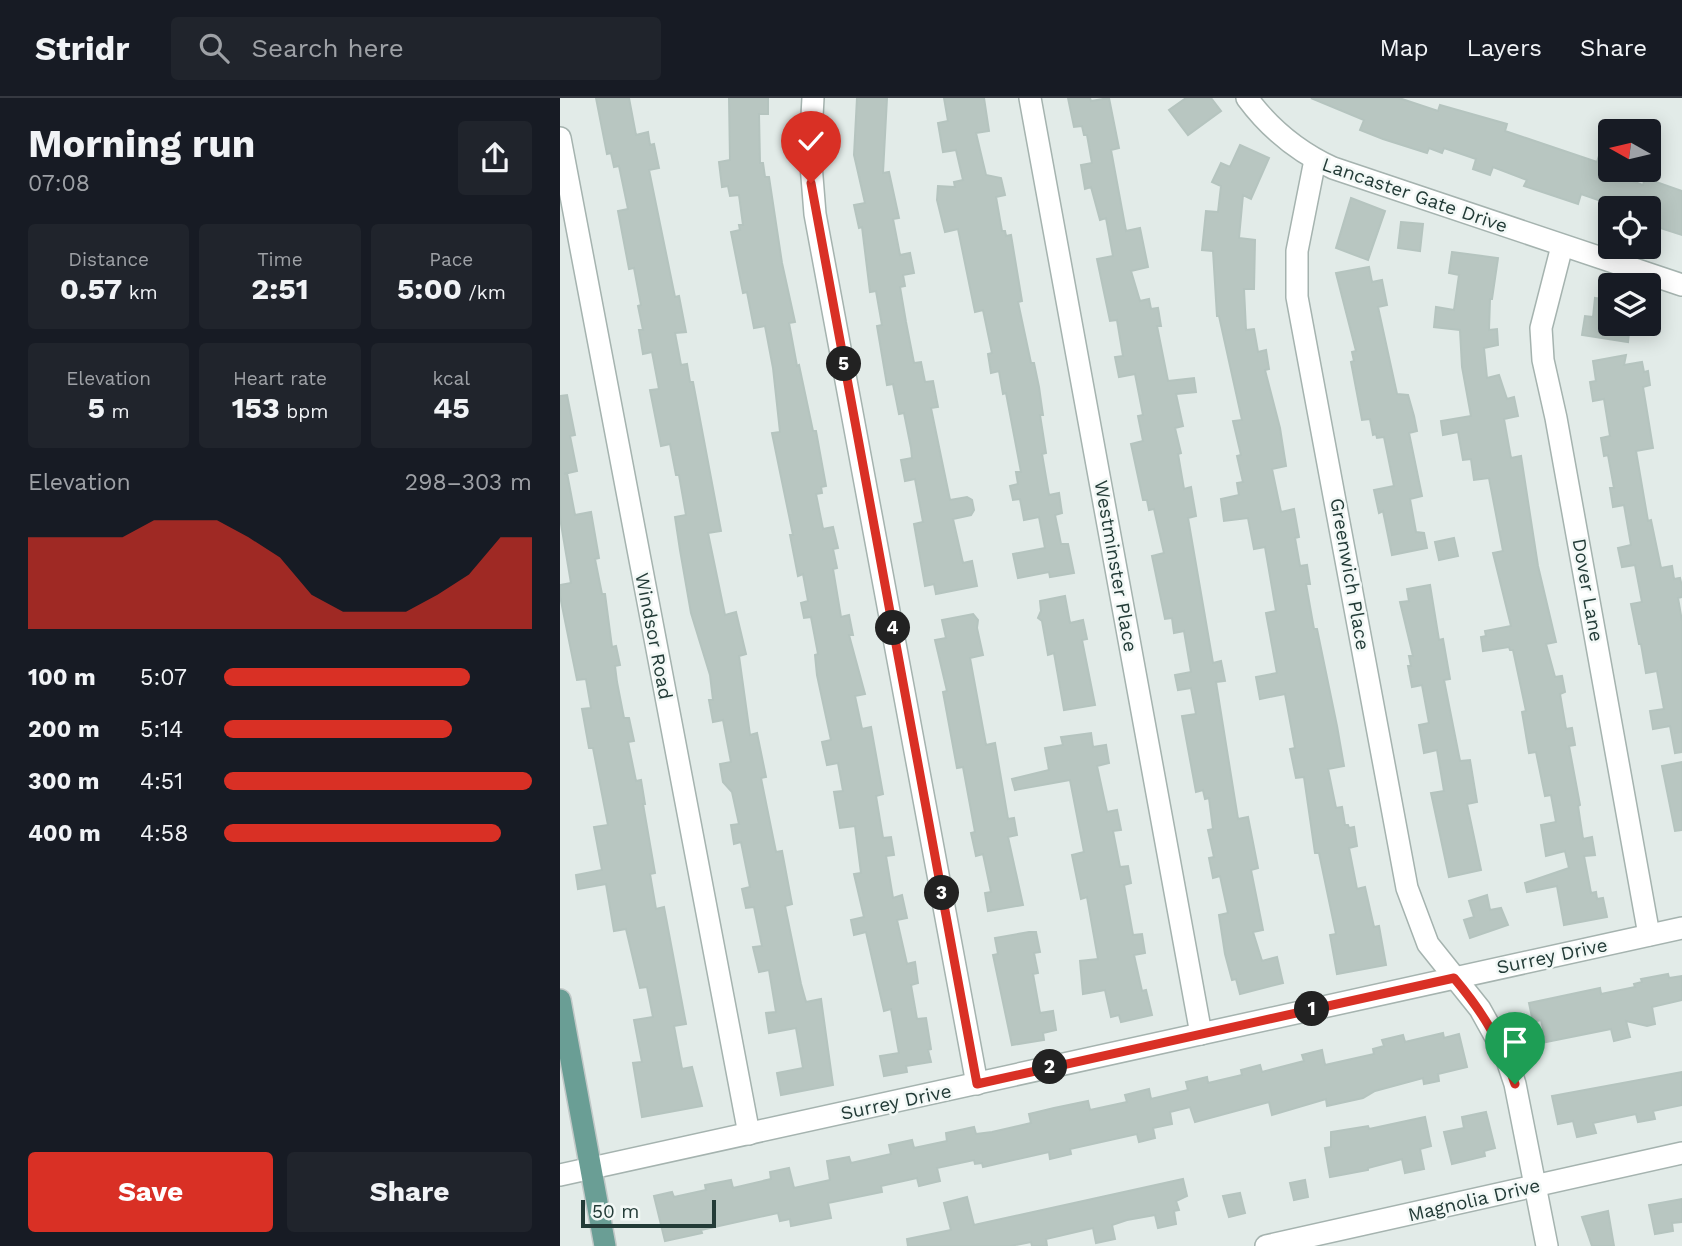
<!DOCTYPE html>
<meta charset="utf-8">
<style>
:root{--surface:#171b24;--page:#20242c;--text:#f1f3f6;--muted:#9ea1a6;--line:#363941;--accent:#d93025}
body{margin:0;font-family:"Work Sans",sans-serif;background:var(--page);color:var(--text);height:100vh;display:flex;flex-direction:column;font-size:26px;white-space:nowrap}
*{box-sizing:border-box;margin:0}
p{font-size:23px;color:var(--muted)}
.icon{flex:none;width:38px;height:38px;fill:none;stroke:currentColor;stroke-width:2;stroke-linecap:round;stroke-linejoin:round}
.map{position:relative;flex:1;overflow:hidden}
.drawer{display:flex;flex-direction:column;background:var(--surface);width:560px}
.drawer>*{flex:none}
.needle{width:46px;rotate:278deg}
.tools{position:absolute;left:1038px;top:21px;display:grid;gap:14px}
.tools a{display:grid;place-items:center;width:63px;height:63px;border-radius:7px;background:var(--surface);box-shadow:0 4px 18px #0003;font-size:35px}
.scale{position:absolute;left:21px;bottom:18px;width:135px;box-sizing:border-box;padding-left:7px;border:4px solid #233b37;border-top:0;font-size:19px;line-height:24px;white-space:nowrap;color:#233b37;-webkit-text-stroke:5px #f2f8f6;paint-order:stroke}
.pin{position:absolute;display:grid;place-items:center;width:60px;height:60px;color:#fff;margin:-72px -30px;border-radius:50% 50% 50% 0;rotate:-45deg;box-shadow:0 0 7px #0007}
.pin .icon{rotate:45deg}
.km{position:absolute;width:35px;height:35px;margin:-18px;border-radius:50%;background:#222;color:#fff;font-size:19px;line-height:35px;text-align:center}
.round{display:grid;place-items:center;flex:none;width:74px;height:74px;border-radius:7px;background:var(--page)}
.summary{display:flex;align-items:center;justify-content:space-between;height:119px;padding:0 28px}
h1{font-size:38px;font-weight:700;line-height:52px}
.stats{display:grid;grid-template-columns:repeat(3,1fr);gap:10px;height:119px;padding:7px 28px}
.stats div{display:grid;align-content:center;border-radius:7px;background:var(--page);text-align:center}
.stats b{font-size:30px;font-weight:700}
.stats small{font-size:19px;font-weight:400}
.stats p{font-size:19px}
.chart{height:196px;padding:14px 28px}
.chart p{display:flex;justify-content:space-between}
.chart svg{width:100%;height:126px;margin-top:7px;fill:var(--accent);opacity:.7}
.primary-button{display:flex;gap:14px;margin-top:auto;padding:14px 28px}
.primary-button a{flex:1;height:80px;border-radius:7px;background:var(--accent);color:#fff;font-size:28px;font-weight:700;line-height:80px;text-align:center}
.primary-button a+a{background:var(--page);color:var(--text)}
ul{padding:0 28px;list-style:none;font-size:23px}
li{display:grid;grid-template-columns:112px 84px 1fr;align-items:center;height:52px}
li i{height:18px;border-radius:9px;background:var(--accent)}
header{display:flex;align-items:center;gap:42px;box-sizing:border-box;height:98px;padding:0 35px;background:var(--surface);border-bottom:2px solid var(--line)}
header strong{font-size:33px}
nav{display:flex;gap:38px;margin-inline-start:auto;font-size:24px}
.search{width:490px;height:63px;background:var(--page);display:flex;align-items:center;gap:18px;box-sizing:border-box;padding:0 24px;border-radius:7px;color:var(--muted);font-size:26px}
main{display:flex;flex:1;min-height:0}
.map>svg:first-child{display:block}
.building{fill:#b8c6c1;stroke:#b5c4bf;stroke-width:2}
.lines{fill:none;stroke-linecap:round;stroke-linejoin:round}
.minor-casing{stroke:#a5b3af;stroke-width:24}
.major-casing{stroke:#c1c8c7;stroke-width:24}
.minor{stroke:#fff;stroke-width:21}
.major{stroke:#6a9e95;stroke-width:21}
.route-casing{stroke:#fff;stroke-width:14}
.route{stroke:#d93025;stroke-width:9}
.labels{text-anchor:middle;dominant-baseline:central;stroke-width:5;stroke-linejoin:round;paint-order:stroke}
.street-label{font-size:19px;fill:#233b37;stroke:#f2f8f6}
</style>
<header>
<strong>Stridr</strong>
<div class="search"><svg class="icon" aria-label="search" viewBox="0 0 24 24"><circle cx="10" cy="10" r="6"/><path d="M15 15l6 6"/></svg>Search here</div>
<nav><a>Map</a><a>Layers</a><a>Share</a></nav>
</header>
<main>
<section class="drawer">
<div class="summary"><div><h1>Morning run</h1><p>07:08</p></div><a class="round"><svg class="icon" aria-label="share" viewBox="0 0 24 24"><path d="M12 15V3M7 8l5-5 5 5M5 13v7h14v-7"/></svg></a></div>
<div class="stats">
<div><p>Distance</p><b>0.57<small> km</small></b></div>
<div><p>Time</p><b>2:51</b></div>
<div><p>Pace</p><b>5:00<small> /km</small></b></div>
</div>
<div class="stats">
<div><p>Elevation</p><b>5<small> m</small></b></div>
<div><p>Heart rate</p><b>153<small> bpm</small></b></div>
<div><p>kcal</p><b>45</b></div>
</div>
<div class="chart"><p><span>Elevation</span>298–303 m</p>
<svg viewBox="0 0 160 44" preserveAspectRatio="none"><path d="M0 44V12L10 12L20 12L30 12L40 6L50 6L60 6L70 12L80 19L90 32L100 38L110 38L120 38L130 32L140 25L150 12L160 12V44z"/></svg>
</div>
<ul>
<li><b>100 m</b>5:07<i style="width:80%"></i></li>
<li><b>200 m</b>5:14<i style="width:74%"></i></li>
<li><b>300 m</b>4:51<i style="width:100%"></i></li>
<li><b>400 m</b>4:58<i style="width:90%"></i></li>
</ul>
<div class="primary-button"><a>Save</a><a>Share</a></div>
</section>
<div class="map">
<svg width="1122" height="1148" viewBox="0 0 1122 1148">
<rect width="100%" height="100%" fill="#e2ebe8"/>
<g class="building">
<polygon points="36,0 69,0 76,37 88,34 90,47 94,46 99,70 89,72 115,199 119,198 126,234 115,235 121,267 127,266 130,284 133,284 161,433 148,435 165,517 176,514 186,556 179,558 190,637 197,635 206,679 201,680 216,754 222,753 232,806 225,808 241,886 246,904 261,901 273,987 221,997 217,975 243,970 236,930 209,935 206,915 216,914 209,872 199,874 193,849 202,848 194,809 186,810 182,791 190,789 181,744 174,746 171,727 179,726 172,694 163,684 160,666 171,664 163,622 153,624 149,602 153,602 150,577 131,515 120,452 115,419 126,417 119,377 116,377 110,346 101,348 90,292 99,291 92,254 83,256 79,232 83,232 78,208 81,207 74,170 69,171 58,113 68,111 59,68 54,69 51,55 47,56"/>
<polygon points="169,0 208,0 208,16 199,16 200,65 203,65 205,79 209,79 222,165 235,224 229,225 237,268 239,267 253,333 256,333 266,388 261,389 262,395 256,396 263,431 273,429 278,450 273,451 277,470 273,471 281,519 289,517 293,537 289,537 305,596 295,598 302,631 311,629 323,696 316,698 323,740 331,739 334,757 326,758 333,800 342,797 347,820 337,822 347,866 355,864 358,885 351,887 357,921 366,920 371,951 368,952 371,964 346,968 347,974 324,978 320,958 339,955 331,911 324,913 306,834 294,837 291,822 304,819 294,776 301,775 295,728 280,730 274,694 283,693 278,665 267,667 262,644 271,642 257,577 255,557 258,556 251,519 244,520 241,505 248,503 243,476 238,478 230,437 233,437 212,335 220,334 213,270 205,228 194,230 187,194 183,195 171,134 180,132 179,127 183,127 179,97 170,98 168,88 162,89 159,64 170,62"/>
<polygon points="297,0 327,0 323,75 329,74 339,120 333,121 340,157 350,155 354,175 343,177 345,188 340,189 346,224 354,265 361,264 365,284 373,283 378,309 371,310 390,402 407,399 412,402 414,412 411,417 393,421 403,465 412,463 417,488 376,496 374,486 365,488 354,426 363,424 355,381 345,383 341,362 352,360 351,350 344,315 339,316 333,286 327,287 317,228 322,227 316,193 310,194 302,129 299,130 294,107 305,105 294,57"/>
<polygon points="384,0 424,0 429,33 416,35 426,77 441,80 445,97 436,99 442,133 445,133 446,138 451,137 462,203 458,204 471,265 474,265 479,289 483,317 480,317 486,355 482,356 489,397 499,395 502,415 495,417 501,446 508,446 514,475 490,479 489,474 458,480 453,456 485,450 479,419 464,422 460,401 453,402 450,388 458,386 456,374 461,374 446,295 443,296 439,273 431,275 428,256 432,255 423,212 415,214 398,131 385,134 377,102 378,88 395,89 394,84 403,82 396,52 383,54 378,25 388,23"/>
<polygon points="508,0 530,0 531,3 549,0 559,50 551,52 566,133 580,130 588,169 571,173 580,203 589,201 591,211 598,210 601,228 597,228 608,283 634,280 636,294 616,296 623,328 615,330 621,355 618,356 624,391 631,389 636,418 628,420 653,565 661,563 665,583 656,584 678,721 688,719 698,770 691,772 703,832 693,834 702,863 717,859 723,885 680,896 676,881 672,882 665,856 659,817 668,815 660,778 653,780 649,760 654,759 648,732 653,731 649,700 645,701 643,692 636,694 622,618 636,616 631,590 618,592 615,577 631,574 624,533 614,535 612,520 605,521 592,458 604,455 594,411 589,412 587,402 583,402 571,346 583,343 578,318 583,317 575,276 559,279 555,259 563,258 557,222 550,223 537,161 553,158 546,120 540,122 531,89 525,91 521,67 532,65 527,37 524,37 522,28 514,29"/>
<polygon points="626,0 651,0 661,13 628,37 609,12"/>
<polygon points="751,0 839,0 878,13 880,7 947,26 945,33 1037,64 1047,33 1050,33 1050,75 1083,87 1085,80 1122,93 1122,137 1088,126 1088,110 1079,110 1043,98 1041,103 1021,96 1018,106 964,88 967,82 933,69 930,77 913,71 916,61 884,50 882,55 869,50 867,55 823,41 800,32 804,22"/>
<polygon points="680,47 709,60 691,101 683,97 679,140 695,142 694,191 684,191 686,232 694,231 698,254 706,252 709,271 705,272 720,330 726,368 712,371 721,414 734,411 739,439 735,440 740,468 747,467 750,486 746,486 754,531 757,531 777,628 784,668 768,671 776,710 782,709 785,727 788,727 789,730 794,729 797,748 789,750 797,791 805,789 814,829 819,828 826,867 777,876 770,837 776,836 759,755 755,755 744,679 736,680 730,651 735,650 725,596 700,601 696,579 717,575 706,515 716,513 705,449 694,451 688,420 664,423 661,401 679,397 677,385 683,384 677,358 681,357 673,323 682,322 659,218 657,218 653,153 642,152 646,113 658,114 661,88 652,84 661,65 670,69"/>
<polygon points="791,100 825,113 808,162 776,150"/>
<polygon points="841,124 863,126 860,153 838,150"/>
<polygon points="892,154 938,160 932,201 930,201 929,232 937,231 938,247 924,250 927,280 939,277 947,301 954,299 958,318 944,321 951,360 961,358 978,468 996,544 986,546 995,579 1002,578 1005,594 1000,596 1006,631 1012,630 1015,647 1009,648 1020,707 1018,708 1023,741 1032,739 1035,757 1024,758 1031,795 1036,794 1037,801 1043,800 1047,819 1004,827 997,788 967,794 965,785 1009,770 1005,753 986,758 981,727 996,724 991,697 985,698 976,654 969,655 962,614 966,613 953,552 950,552 949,549 923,553 921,539 926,538 925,533 951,528 933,455 943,453 929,380 914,382 911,361 903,362 898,334 883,337 881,323 911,318 902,269 900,232 874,229 876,209 894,212 899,177 889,175"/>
<polygon points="809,169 812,184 822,182 827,207 818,209 837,296 848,297 854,318 857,333 849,335 862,398 850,401 856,434 864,435 867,450 832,457 823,413 819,415 814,392 834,388 824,339 817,340 816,336 813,337 810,321 802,322 791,264 794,263 792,254 796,253 776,175"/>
<polygon points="1035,200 1050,202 1050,226 1070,226 1068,244 1022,237 1025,218 1033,219"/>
<polygon points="1066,257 1064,267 1082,264 1084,274 1088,273 1090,287 1083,289 1093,350 1076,353 1088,423 1091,422 1101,470 1112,468 1114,481 1120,480 1122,488 1122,499 1118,500 1122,523 1122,654 1115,655 1110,628 1093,631 1090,613 1104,611 1097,573 1086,575 1081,546 1079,546 1071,506 1082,504 1075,467 1062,469 1058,450 1071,447 1064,407 1053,409 1050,390 1054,390 1048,357 1044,358 1041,340 1050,338 1044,301 1033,303 1030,284 1036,283 1033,263"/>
<polygon points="7,297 15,337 10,338 17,373 4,376 7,375 15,417 31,414 39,460 35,461 42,496 45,496 52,549 56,548 60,567 55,568 57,584 64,620 69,620 74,643 68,644 76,683 81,682 85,706 83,706 95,775 90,776 96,811 104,809 126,926 114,928 122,971 132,969 142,1008 82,1019 73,965 82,964 74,922 93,919 87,889 80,890 66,831 54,833 46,786 18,791 16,777 42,772 34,729 48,727 33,650 29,650 22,611 31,610 26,581 17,582 0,498 0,487 11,485 0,420 0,298"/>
<polygon points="894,440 898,458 879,462 875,444"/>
<polygon points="870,487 879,542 883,541 890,581 884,582 900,663 910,662 917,704 907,706 921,772 889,779 871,695 884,693 877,652 864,655 859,627 869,625 862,587 852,589 848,568 851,568 849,558 853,558 840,504 849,503 847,491"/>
<polygon points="505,498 510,525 523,522 527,541 522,542 535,607 504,612 494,555 488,557 482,523 478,520 481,513 480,503"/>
<polygon points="413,516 418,522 417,530 423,557 410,560 426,647 435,645 448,721 454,720 457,737 448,739 463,807 428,813 425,795 431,794 423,756 416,758 411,735 415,734 403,669 397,670 383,594 387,593 375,542 386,540 382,522"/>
<polygon points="531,635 533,649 546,647 549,665 537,668 547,714 557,712 561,732 553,733 560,769 568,768 571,785 564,787 573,837 582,836 585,855 574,857 582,893 586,892 592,917 561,924 559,917 551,919 545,892 523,896 520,863 538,861 527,799 521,801 512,757 524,754 510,682 455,692 452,681 489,672 485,650 503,647 501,639"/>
<polygon points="1122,664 1122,732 1115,733 1102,668"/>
<polygon points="927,797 930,812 941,810 948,827 910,840 904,822 914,819 909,803"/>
<polygon points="469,834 476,834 480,854 474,855 478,875 473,876 480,915 493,913 496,932 483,935 484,942 452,947 433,857 438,856 435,840"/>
<polygon points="1108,876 1109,880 1122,878 1122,902 1092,909 1095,926 1087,928 1066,923 1070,939 1054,943 1051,931 986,944 981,922 973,924 969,905 1040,890 1041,896 1075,889 1074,886 1082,884 1081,881"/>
<polygon points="883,935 884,940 899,936 907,969 878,976 879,983 864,986 863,980 815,993 803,1000 767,1008 766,1001 712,1017 709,1004 635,1024 630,1009 610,1014 612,1026 593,1030 595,1040 579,1044 577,1036 510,1051 511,1056 490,1061 489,1054 423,1069 422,1065 415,1066 414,1062 377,1070 380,1083 359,1088 357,1080 321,1088 322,1094 268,1105 271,1120 231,1128 230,1121 220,1123 218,1115 141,1132 142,1135 105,1143 94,1098 112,1094 114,1099 146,1092 145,1087 171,1082 173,1090 211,1081 210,1074 229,1070 234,1090 270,1082 267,1063 289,1059 291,1065 331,1056 329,1047 352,1042 354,1050 387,1043 386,1035 414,1029 416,1036 432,1034 471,1025 469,1016 494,1010 528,1003 530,1012 567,1004 565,997 589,991 591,1001 628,992 626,984 647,979 648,985 682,977 681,972 700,967 702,974 744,963 742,957 762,952 765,967 814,956 813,951 824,948 822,942 843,937 845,944"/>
<polygon points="1122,974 1122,1007 1093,1013 1095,1021 1078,1024 1076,1016 1033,1025 1036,1035 1017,1039 1013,1023 998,1026 992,998"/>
<polygon points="926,1014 935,1050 924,1053 925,1058 892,1066 884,1034 904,1030 902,1019"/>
<polygon points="865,1019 871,1048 860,1051 864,1071 845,1075 842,1061 808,1070 808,1072 770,1079 765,1050 771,1049 771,1034 808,1028 809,1031"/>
<polygon points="623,1081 627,1098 616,1103 619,1112 614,1113 616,1126 598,1130 595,1117 567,1122 552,1127 555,1141 536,1145 533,1130 486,1141 487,1148 472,1148 471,1144 450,1148 348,1148 347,1141 391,1132 384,1105 407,1099 414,1127"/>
<polygon points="745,1082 748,1099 734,1102 730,1085"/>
<polygon points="680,1095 685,1115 669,1119 663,1098"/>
<polygon points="1122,1101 1122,1124 1112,1125 1113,1133 1095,1136 1089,1107"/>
<polygon points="1048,1113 1054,1148 1032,1148 1022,1119"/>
</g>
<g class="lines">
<g class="minor-casing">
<g id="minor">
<polyline points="253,0 250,54 255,116 417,986"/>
<polyline points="470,0 641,936"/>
<path d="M 687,0 C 710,31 738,54 773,70 L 1122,187"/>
<polyline points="0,40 189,1036"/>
<polyline points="755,62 737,153 737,199 847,790 868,846 920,911 945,956 955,986 987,1148"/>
<polyline points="1002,148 981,230 983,262 996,320 1089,837"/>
<polyline points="0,1077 1122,830"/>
<polyline points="706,1148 1122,1055"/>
</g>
</g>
<g class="major-casing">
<polyline id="major" points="0,902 45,1148"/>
</g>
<use href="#minor" class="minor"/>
<use href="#major" class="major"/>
</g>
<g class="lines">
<g class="route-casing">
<path id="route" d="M 251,85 L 417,986 L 894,880 C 922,913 941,944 955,986"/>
</g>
<use href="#route" class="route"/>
</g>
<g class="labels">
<g class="street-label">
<text transform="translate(855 97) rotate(19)">Lancaster Gate Drive</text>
<text transform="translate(556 468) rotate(80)">Westminster Place</text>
<text transform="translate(790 476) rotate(80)">Greenwich Place</text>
<text transform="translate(1028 492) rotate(80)">Dover Lane</text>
<text transform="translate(94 538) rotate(79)">Windsor Road</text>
<text transform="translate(992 858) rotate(-12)">Surrey Drive</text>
<text transform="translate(336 1004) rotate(-12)">Surrey Drive</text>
<text transform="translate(914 1102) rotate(-13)">Magnolia Drive</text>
</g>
</g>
</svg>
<div class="tools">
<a><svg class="needle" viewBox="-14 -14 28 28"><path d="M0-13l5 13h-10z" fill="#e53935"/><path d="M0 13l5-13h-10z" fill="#9ea1a6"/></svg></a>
<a><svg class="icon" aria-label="locate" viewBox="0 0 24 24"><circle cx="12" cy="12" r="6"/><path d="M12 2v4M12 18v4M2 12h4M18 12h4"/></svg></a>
<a><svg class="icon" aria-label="layers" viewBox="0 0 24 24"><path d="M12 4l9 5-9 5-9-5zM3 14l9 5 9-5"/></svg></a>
</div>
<div class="scale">50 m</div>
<div class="pin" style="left:955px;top:986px;background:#1e9e55"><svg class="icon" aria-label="arrive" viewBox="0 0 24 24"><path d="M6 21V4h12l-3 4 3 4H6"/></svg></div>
<div class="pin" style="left:251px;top:85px;background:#d93025"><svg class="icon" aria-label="check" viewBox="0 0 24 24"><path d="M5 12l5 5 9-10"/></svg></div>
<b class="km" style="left:752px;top:911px">1</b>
<b class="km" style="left:490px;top:969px">2</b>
<b class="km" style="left:382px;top:795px">3</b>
<b class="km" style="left:333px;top:530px">4</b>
<b class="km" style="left:284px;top:266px">5</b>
</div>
</main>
